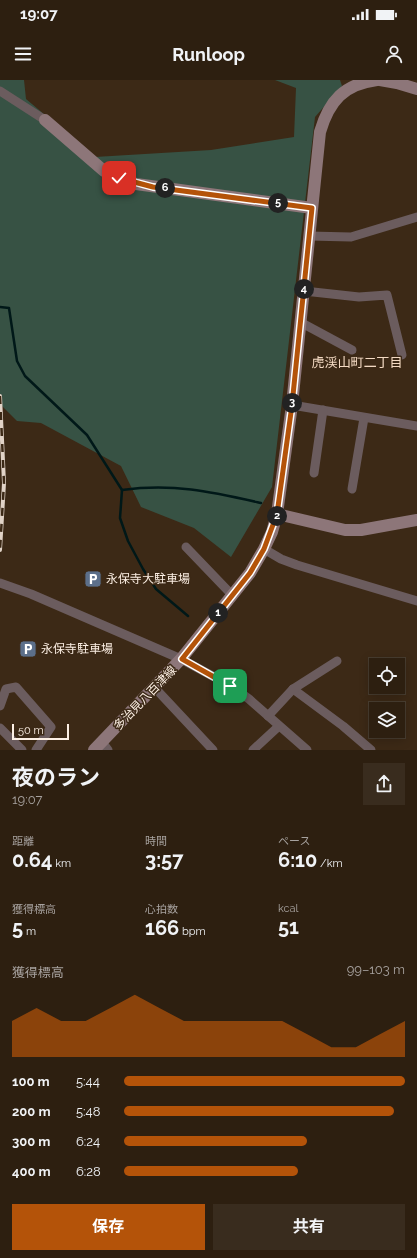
<!DOCTYPE html>
<html lang="ja">
<meta charset="utf-8">
<style>
:root{--surface:#2d1f10;--page:#392c1e;--text:#f1f3f6;--muted:#a7a29f;--line:#483d30;--accent:#b45309}
body{margin:0;font-family:Raleway,"Noto Sans JP",sans-serif;background:var(--page);color:var(--text);height:100vh;display:flex;flex-direction:column;font-size:15px;white-space:nowrap}
*{box-sizing:border-box;margin:0}
p{font-size:13px;color:var(--muted)}
.icon{flex:none;width:22px;height:22px;fill:none;stroke:currentColor;stroke-width:2;stroke-linecap:round;stroke-linejoin:round}
.map{position:relative;height:670px;overflow:hidden}
.side{display:flex;flex-direction:column;background:var(--surface);flex:1}
.side>*{flex:none}
.fabs{position:absolute;left:369px;top:578px;display:grid;gap:8px}
.fabs a{display:grid;place-items:center;width:36px;height:36px;border-radius:0px;background:var(--surface);box-shadow:0 2px 10px #0003,0 0 0 1px var(--line);font-size:20px}
.scale{position:absolute;left:12px;bottom:10px;width:57px;box-sizing:border-box;padding-left:4px;border:2px solid #fcefe4;border-top:0;font-size:11px;line-height:14px;white-space:nowrap;color:#fcefe4;-webkit-text-stroke:3px #3c2916;paint-order:stroke}
.pin{position:absolute;display:grid;place-items:center;width:34px;height:34px;color:#fff;margin:-17px;border-radius:8px;box-shadow:0 2px 6px #0006}
.km{position:absolute;width:20px;height:20px;margin:-10px;border-radius:50%;background:#222;color:#fff;font-size:11px;line-height:20px;text-align:center}
.round{display:grid;place-items:center;flex:none;width:42px;height:42px;border-radius:0px;background:var(--page)}
.overview{display:flex;align-items:center;justify-content:space-between;height:68px;padding:0 12px}
h1{font-size:22px;font-weight:700;line-height:30px}
.metrics{display:grid;grid-template-columns:repeat(3,1fr);gap:6px;height:68px;padding:4px 12px}
.metrics div{display:grid;align-content:center}
.metrics b{font-size:20px;font-weight:700}
.metrics small{font-size:11px;font-weight:400}
.metrics p{font-size:11px}
.chart{height:112px;padding:8px 12px}
.chart p{display:flex;justify-content:space-between}
.chart svg{width:100%;height:72px;margin-top:4px;fill:var(--accent);opacity:.7}
.action{display:flex;gap:8px;margin-top:auto;padding:8px 12px}
.action a{flex:1;height:46px;border-radius:0px;background:var(--accent);color:#fff;font-size:16px;font-weight:700;line-height:46px;text-align:center}
.action a+a{background:var(--page);color:var(--text)}
ul{padding:0 12px;list-style:none;font-size:13px}
li{display:grid;grid-template-columns:64px 48px 1fr;align-items:center;height:30px}
li i{height:10px;border-radius:5px;background:var(--accent)}
.status{display:flex;justify-content:space-between;align-items:center;height:28px;padding:0 20px;background:var(--surface);direction:ltr}
.status svg{height:11px;fill:currentColor}
header{display:flex;justify-content:space-between;align-items:center;height:52px;padding:0 12px;background:var(--surface);font-size:18px;font-weight:700}
.map>svg:first-child{display:block}
.green{fill:#375244}
.lines{fill:none;stroke-linecap:round;stroke-linejoin:round}
.stream{stroke:#001818;stroke-width:2.5}
.street{stroke:#6b5c5e;stroke-width:9}
.secondary{stroke:#8d7679;stroke-width:12}
.rail-casing{stroke:#e1d3c7;stroke-width:4}
.rail{stroke:#3c2916;stroke-width:2.5;stroke-dasharray:8;stroke-linecap:butt}
.route-casing{stroke:#fff;stroke-width:8}
.route{stroke:#b45309;stroke-width:5}
.labels{text-anchor:middle;dominant-baseline:central;stroke-width:3;stroke-linejoin:round;paint-order:stroke}
.poi-label{font-size:12px;fill:#fcefe4;stroke:#3c2916;text-anchor:start}
.street-label{font-size:12px;fill:#fcefe4;stroke:#3c2916}
.neighbourhood-label{font-size:13px;fill:#f4dac3;stroke:#3c2916}
</style>
<div class="status"><b>19:07</b><svg viewBox="0 0 49 12"><path d="M0 12V9h3v3zM5 12V6h3v6zM10 12V3h3v9zM15 12V0h3v12zM26 1h20v11H26zM47 4h2v5h-2z"/></svg></div>
<header><svg class="icon" aria-label="menu" viewBox="0 0 24 24"><path d="M4 6h16M4 12h16M4 18h16"/></svg>Runloop<svg class="icon" aria-label="person" viewBox="0 0 24 24"><circle cx="12" cy="8" r="4"/><path d="M4 21q1-7 8-7t8 7"/></svg></header>
<div class="map">
<svg width="417" height="670" viewBox="0 0 417 670">
<rect width="100%" height="100%" fill="#3c2916"/>
<polygon class="green" points="0,0 24,0 26,19 95,77 211,70 294,57 296,8 275,0 340,0 342,6 315,37 272,407 231,477 194,448 141,427 121,386 41,343 17,341 0,324"/>
<g class="lines">
<g class="stream">
<polyline points="0,227 9,228 17,281 25,296 87,355 122,410 120,438 128,461 143,489 156,509 188,536"/>
<path d="M 122,410 C 174,403 212,412 261,423"/>
</g>
<g class="street">
<polyline points="0,11 45,40"/>
<polyline points="309,156 351,157 417,137"/>
<polyline points="304,211 359,217 387,215 402,275"/>
<polyline points="300,242 352,270"/>
<polyline points="292,325 417,346"/>
<polyline points="314,393 323,330"/>
<polyline points="352,409 364,338"/>
<polyline points="186,467 233,516"/>
<polyline points="264,469 281,479 297,485 417,521"/>
<polyline points="0,503 31,514 181,579 231,606 249,619 307,670"/>
<polyline points="155,608 213,670"/>
<polyline points="293,609 343,646 371,670"/>
<polyline points="0,626 6,609 16,607 51,647 36,670"/>
<polyline points="268,636 293,609 337,581"/>
<polyline points="0,648 22,670"/>
<polyline points="102,662 108,670"/>
<polyline points="253,670 279,646"/>
</g>
<g class="secondary">
<polyline points="380,0 397,3 417,9"/>
<polyline points="45,40 104,91 136,104 312,128"/>
<polyline points="277,434 345,450 361,450 417,440"/>
<path d="M 94,670 L 181,579 L 250,493 L 264,469 L 272,452 L 277,434 L 292,325 L 320,52 C 329,21 344,4 377,0"/>
</g>
<g class="rail-casing">
<polyline id="rail" points="0,316 4,403 0,470"/>
</g>
<use href="#rail" class="rail"/>
</g>
<g class="lines">
<g class="route-casing">
<polyline id="route" points="119,98 153,107 312,128 292,325 277,434 264,469 250,493 182,579 230,606"/>
</g>
<use href="#route" class="route"/>
</g>
<defs>
<g id="parking-square" transform="scale(0.9)"><rect x="-9" y="-9" width="18" height="18" rx="4" fill="#5c6f8a" stroke="#3c2916"/><path d="M-3.5-5.5H1a3.5 3.5 0 0 1 0 7H-1V5.5H-3.5ZM-1-3.4V-.6H.8a1.4 1.4 0 0 0 0-2.8Z" fill="#fff"/></g>
</defs>
<g fill-rule="evenodd">
<use href="#parking-square" x="93" y="499"/>
<use href="#parking-square" x="28" y="569"/>
</g>
<g class="labels">
<g class="poi-label">
<text x="106" y="499">永保寺大駐車場</text>
<text x="41" y="569">永保寺駐車場</text>
</g>
<g class="street-label">
<text transform="translate(145 618) rotate(-46)">多治見八百津線</text>
</g>
<g class="neighbourhood-label">
<text x="357" y="282">虎渓山町二丁目</text>
</g>
</g>
</svg>
<div class="fabs">
<a><svg class="icon" aria-label="locate" viewBox="0 0 24 24"><circle cx="12" cy="12" r="6"/><path d="M12 2v4M12 18v4M2 12h4M18 12h4"/></svg></a>
<a><svg class="icon" aria-label="layers" viewBox="0 0 24 24"><path d="M12 4l9 5-9 5-9-5zM3 14l9 5 9-5"/></svg></a>
</div>
<div class="scale">50 m</div>
<div class="pin" style="left:230px;top:606px;background:#1e9e55"><svg class="icon" aria-label="arrive" viewBox="0 0 24 24"><path d="M6 21V4h12l-3 4 3 4H6"/></svg></div>
<div class="pin" style="left:119px;top:98px;background:#d93025"><svg class="icon" aria-label="check" viewBox="0 0 24 24"><path d="M5 12l5 5 9-10"/></svg></div>
<b class="km" style="left:218px;top:533px">1</b>
<b class="km" style="left:277px;top:436px">2</b>
<b class="km" style="left:292px;top:323px">3</b>
<b class="km" style="left:304px;top:209px">4</b>
<b class="km" style="left:278px;top:123px">5</b>
<b class="km" style="left:165px;top:108px">6</b>
</div>
<section class="side">
<div class="overview"><div><h1>夜のラン</h1><p>19:07</p></div><a class="round"><svg class="icon" aria-label="share" viewBox="0 0 24 24"><path d="M12 15V3M7 8l5-5 5 5M5 13v7h14v-7"/></svg></a></div>
<div class="metrics">
<div><p>距離</p><b>0.64<small> km</small></b></div>
<div><p>時間</p><b>3:57</b></div>
<div><p>ペース</p><b>6:10<small> /km</small></b></div>
</div>
<div class="metrics">
<div><p>獲得標高</p><b>5<small> m</small></b></div>
<div><p>心拍数</p><b>166<small> bpm</small></b></div>
<div><p>kcal</p><b>51</b></div>
</div>
<div class="chart"><p><span>獲得標高</span>99–103 m</p>
<svg viewBox="0 0 160 44" preserveAspectRatio="none"><path d="M0 44V22L10 14L20 22L30 22L40 14L50 6L60 14L70 22L80 22L90 22L100 22L110 22L120 30L130 38L140 38L150 30L160 22V44z"/></svg>
</div>
<ul>
<li><b>100 m</b>5:44<i style="width:100%"></i></li>
<li><b>200 m</b>5:48<i style="width:96%"></i></li>
<li><b>300 m</b>6:24<i style="width:65%"></i></li>
<li><b>400 m</b>6:28<i style="width:62%"></i></li>
</ul>
<div class="action"><a>保存</a><a>共有</a></div>
</section>
